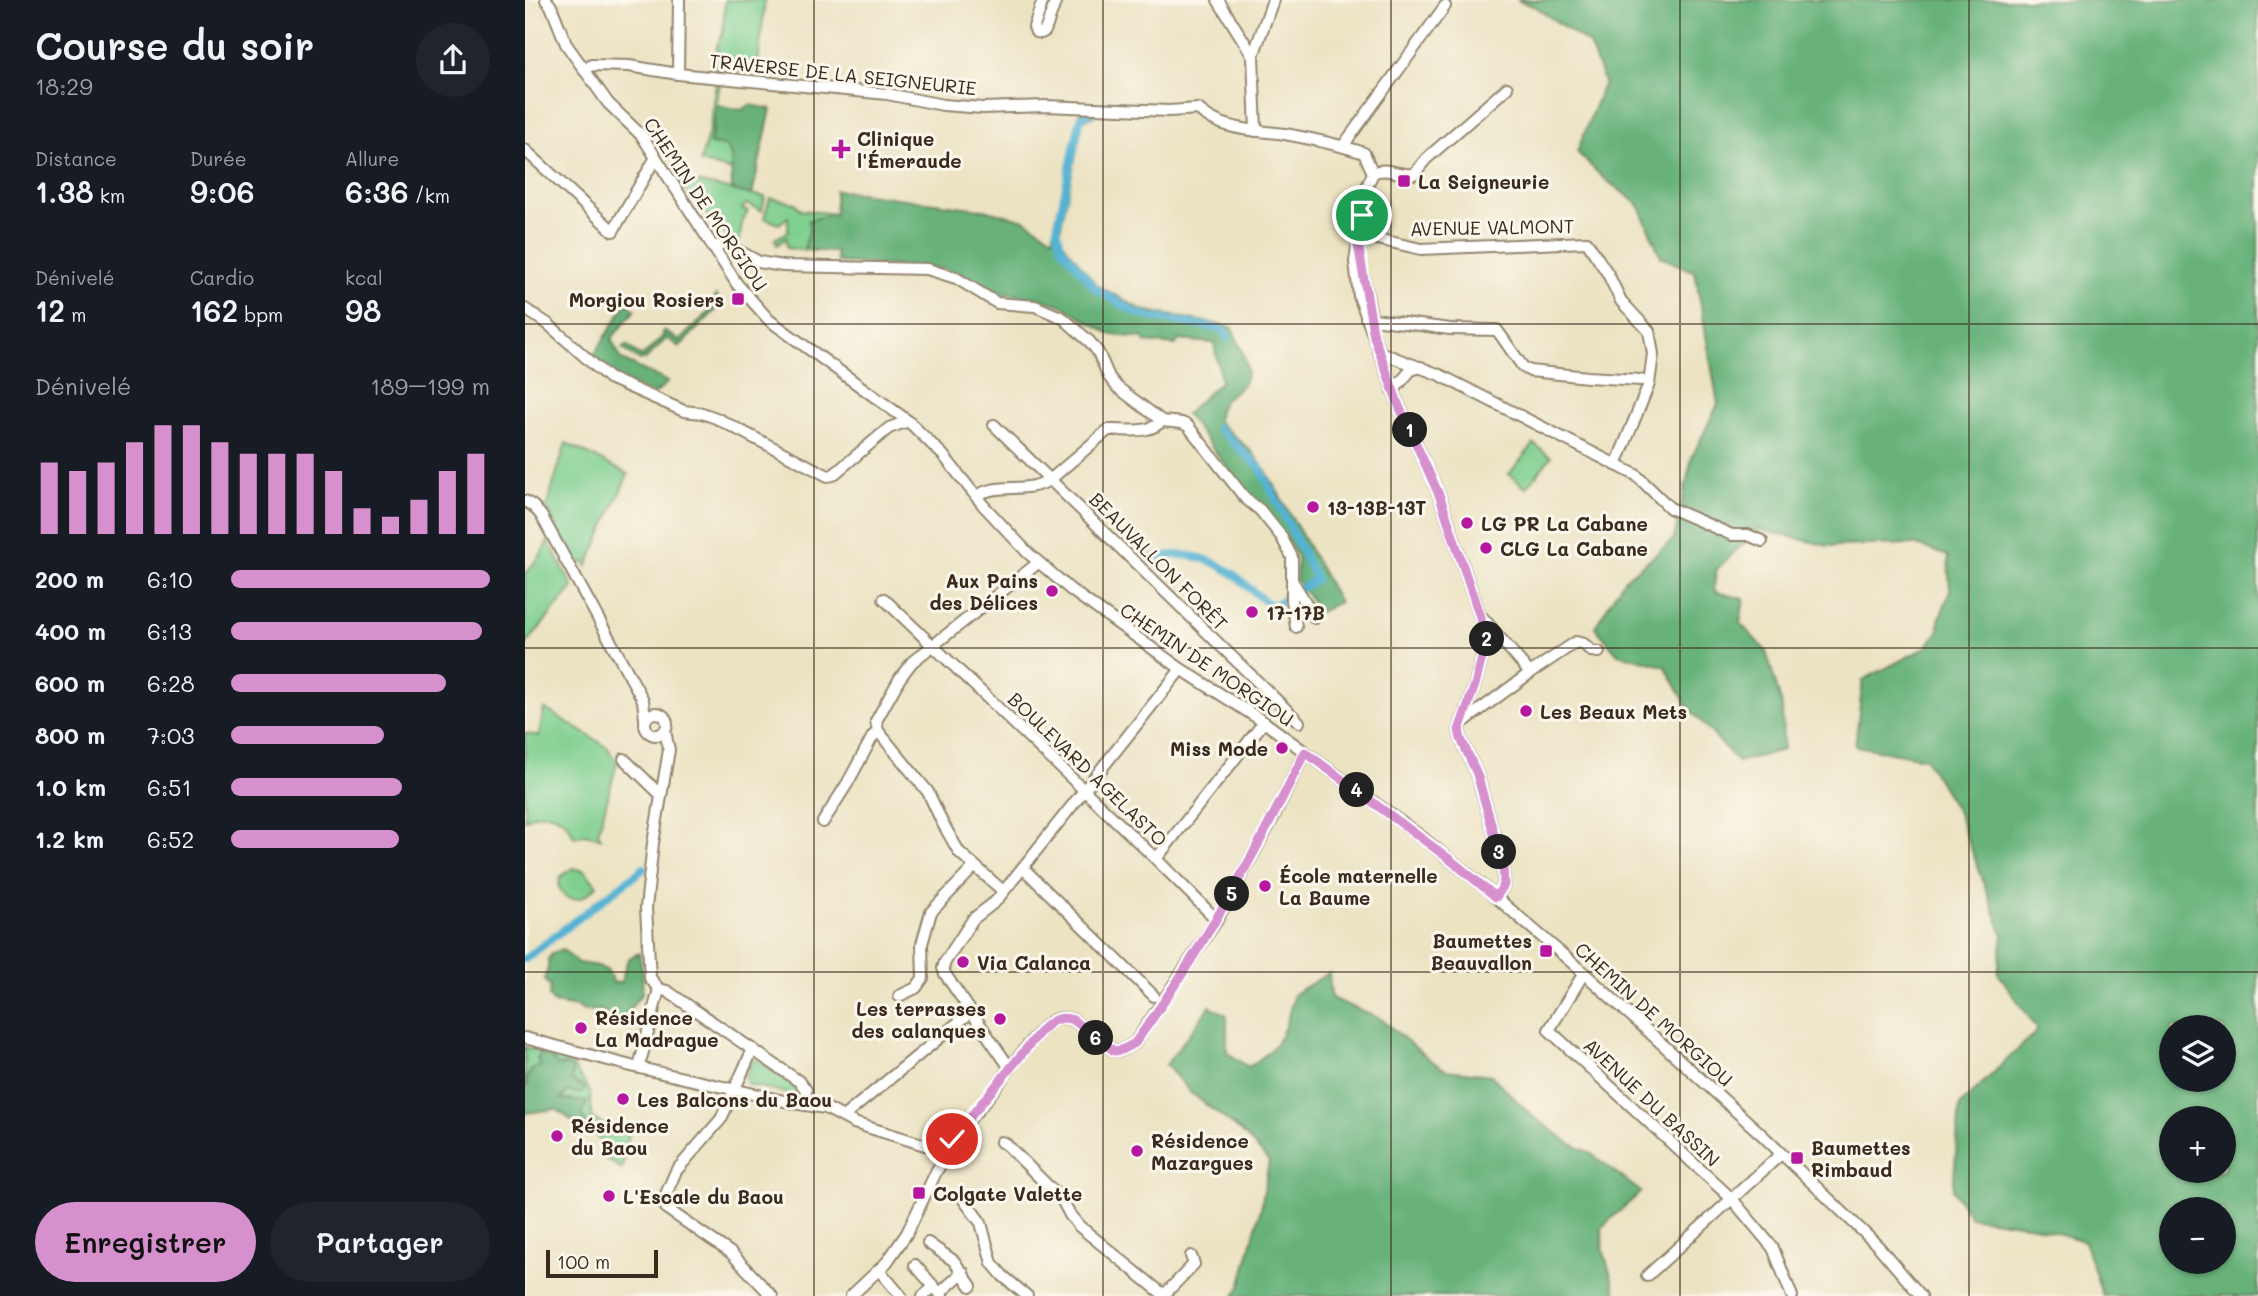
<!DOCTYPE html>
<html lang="fr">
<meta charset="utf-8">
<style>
:root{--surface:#171b24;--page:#20242c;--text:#f1f3f6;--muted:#9ea1a6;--accent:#d690ce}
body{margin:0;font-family:Mali,sans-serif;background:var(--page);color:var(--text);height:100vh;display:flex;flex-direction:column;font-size:26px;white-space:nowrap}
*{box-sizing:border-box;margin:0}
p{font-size:23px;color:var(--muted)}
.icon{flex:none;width:38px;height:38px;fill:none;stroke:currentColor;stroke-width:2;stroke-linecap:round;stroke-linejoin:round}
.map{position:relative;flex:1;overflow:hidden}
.sheet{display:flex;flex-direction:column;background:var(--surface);width:525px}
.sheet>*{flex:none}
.tools{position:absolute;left:1634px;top:1015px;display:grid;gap:14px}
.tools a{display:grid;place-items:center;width:77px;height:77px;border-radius:50%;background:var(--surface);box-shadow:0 2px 5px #0004;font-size:35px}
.scale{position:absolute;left:21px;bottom:18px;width:112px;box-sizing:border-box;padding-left:7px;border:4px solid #3b2a1e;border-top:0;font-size:19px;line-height:24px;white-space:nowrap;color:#3b2a1e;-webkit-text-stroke:5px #fbf7ec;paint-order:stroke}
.pin{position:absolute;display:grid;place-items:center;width:60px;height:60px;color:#fff;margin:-30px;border:4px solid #fff;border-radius:50%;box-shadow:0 2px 7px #0007}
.km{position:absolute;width:35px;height:35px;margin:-18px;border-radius:50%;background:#222;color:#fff;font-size:19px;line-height:35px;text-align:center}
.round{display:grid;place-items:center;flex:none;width:74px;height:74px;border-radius:37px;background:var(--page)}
.overview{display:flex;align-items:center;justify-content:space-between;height:119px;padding:0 35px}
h1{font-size:38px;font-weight:600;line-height:52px}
.metrics{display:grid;grid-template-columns:repeat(3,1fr);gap:10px;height:119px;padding:7px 35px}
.metrics div{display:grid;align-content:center}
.metrics b{font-size:30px;font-weight:600}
.metrics small{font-size:19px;font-weight:400}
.metrics p{font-size:19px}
.chart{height:196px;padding:14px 35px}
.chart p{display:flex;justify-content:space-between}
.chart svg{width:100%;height:126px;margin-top:7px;stroke:var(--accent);stroke-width:6}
.action{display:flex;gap:14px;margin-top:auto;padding:14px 35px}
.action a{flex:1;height:80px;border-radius:42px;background:var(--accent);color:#111;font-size:28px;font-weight:600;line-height:80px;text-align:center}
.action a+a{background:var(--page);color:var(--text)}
ul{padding:0 35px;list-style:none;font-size:23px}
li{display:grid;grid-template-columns:112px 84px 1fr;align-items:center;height:52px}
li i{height:18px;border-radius:9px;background:var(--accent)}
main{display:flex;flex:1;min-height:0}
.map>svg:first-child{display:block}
.green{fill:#7fcf8f;stroke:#5d7c56;stroke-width:2}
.forest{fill:#67b27a;stroke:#516e4c;stroke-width:2;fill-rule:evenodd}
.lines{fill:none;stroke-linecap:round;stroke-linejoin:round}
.canal{stroke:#54b2d3;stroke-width:8}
.minor-casing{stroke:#948670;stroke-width:14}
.minor{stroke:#fff;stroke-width:10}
.route-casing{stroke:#fff;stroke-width:14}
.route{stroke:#d690ce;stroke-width:9}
.grid{fill:none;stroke:#3b2a1e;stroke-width:2;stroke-opacity:0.55}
.poi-dot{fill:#b5179e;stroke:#fbf7ec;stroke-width:2.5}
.labels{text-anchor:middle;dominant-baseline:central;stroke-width:6;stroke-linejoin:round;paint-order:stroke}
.street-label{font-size:19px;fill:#3b2a1e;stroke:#fbf7ec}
.poi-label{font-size:19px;font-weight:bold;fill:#3b2a1e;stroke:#fbf7ec;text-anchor:start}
</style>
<main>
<section class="sheet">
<div class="overview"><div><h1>Course du soir</h1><p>18:29</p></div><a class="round"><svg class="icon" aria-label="share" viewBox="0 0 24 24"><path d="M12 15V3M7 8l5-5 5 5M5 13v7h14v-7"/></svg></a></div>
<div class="metrics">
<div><p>Distance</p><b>1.38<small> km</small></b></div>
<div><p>Durée</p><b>9:06</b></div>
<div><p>Allure</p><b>6:36<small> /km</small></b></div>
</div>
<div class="metrics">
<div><p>Dénivelé</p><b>12<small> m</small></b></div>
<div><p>Cardio</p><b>162<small> bpm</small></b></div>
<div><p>kcal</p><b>98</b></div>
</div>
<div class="chart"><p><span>Dénivelé</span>189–199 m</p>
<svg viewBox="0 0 160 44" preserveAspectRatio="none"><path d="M5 44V19M15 44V22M25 44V19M35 44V12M45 44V6M55 44V6M65 44V12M75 44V16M85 44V16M95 44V16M105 44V22M115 44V35M125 44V38M135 44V32M145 44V22M155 44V16"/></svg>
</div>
<ul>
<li><b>200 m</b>6:10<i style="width:100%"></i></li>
<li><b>400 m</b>6:13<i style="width:97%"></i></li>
<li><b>600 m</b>6:28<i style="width:83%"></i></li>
<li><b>800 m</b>7:03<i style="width:59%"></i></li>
<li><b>1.0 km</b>6:51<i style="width:66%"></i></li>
<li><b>1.2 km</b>6:52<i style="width:65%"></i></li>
</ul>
<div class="action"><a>Enregistrer</a><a>Partager</a></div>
</section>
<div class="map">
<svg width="1733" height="1296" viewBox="0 0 1733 1296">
<rect width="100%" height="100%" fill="#fbf7ec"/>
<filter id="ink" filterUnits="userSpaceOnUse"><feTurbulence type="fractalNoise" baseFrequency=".0143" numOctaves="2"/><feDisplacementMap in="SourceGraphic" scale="14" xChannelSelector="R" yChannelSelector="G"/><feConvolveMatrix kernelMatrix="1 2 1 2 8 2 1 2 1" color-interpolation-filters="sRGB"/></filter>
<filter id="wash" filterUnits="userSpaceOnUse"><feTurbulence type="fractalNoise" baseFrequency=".00686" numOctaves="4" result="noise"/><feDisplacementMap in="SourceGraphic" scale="28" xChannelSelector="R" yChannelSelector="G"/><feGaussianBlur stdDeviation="1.57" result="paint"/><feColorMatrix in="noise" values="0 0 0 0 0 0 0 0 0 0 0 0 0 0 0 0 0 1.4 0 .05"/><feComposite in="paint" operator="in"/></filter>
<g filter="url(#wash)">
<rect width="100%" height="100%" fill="#ece3c3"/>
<g class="green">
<polygon points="200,0 240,0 232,73 190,70 192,45 198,33"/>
<polygon points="191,83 195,83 185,144 200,146 206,155 207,171 175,162 184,132"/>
<polygon points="148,177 240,197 237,211 221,204 217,209 223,211 217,223 214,245 192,226"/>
<polygon points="245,198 270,203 276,210 310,214 284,232 279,250 262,248 261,238 252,245 250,239 263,232 263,217 254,224 239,218"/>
<polygon points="41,443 103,474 62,567 59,561 52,565 21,508"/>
<polygon points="1009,444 1026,457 1001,488 984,474"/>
<polygon points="23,541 48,587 0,646 0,574 15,556"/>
<path d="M 19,708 L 82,747 L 92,763 L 73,833 L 76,838 L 60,834 L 49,837 C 41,815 21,806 0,820 L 0,733 L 14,736 Z"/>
<path d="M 48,868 L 60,871 L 72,886 C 62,895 55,903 40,897 L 34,887 L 35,877 Z"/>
<polygon points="0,1047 49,1060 49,1068 65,1091 67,1119 104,1135 97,1169 79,1158 81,1146 61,1125 61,1122 47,1102 36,1100 43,1091 60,1088 46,1080 46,1075 32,1065 16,1066 4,1087 0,1087"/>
<polygon points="231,1059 270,1086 273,1092 268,1095 222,1084 220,1078 227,1060"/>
</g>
<g class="forest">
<path d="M 992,0 L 1733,0 L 1733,1296 L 1578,1296 L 1559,1241 L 1509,1226 L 1445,1217 L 1428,1190 L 1435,1105 L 1513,1030 L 1473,973 L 1478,935 L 1433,813 L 1400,758 L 1330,746 L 1338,680 L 1400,648 L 1414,630 L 1414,620 L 1425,591 L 1423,556 L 1389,544 L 1303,546 L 1233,529 L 1191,570 L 1189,588 L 1191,592 L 1219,599 L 1215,623 L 1241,651 L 1257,705 L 1258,750 L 1213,762 L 1163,707 L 1140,666 L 1093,654 L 1070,627 L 1099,580 L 1149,539 L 1167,457 L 1193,404 L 1170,272 L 1136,257 L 1113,204 L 1077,177 L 1052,152 L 1079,82 L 1064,44 L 1010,7 ZM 1647,1027 L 1699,1027 L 1699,1080 L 1647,1080 ZM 1647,1118 L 1699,1118 L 1699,1171 L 1647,1171 ZM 1647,1209 L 1699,1209 L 1699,1262 L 1647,1262 Z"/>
<polygon points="192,105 217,110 225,105 246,109 227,195 207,190 206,155 200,146 185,144"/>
<path d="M 555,111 L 572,111 L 570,116 L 558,120 L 535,231 L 537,241 L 572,285 L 617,310 L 707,327 C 711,339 718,351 721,363 C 729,397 691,386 693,422 L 727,452 L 741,471 L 814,602 L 795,612 L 771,580 L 772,556 L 741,509 L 723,494 L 661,414 L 696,381 L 689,343 L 653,340 L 651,345 L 619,342 L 619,338 L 587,335 L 536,305 L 512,298 L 468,292 L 443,277 L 418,269 L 312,262 L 311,252 L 279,250 L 284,232 L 284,220 L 310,214 L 310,190 L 462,210 L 500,220 L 528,238 Z"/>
<polygon points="191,295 196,302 195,306 154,347 142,338 120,360 114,360 97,348 101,345 117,357 139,335 137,333 139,330 154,341 189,307 189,297"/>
<polygon points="102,303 110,310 86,339 97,360 143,382 129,395 86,376 67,358"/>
<path d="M 37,949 L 53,963 L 73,966 L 83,971 L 88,983 L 96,982 L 103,959 L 114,953 L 118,973 L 117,994 C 109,1001 105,1012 97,1018 L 84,1015 L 76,1010 L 59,1011 L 52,1007 L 29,1003 L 24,997 L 25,986 L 19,980 L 23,968 L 23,959 L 28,953 Z"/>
<path d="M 804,973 L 806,998 L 856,1019 L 905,1060 L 921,1070 L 966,1075 L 1006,1115 L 1046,1144 L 1064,1152 L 1116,1192 L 1077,1227 L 1078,1249 L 1092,1296 L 709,1296 L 715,1287 L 736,1208 L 744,1161 L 717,1132 L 666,1093 L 641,1065 L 685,1006 L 702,1015 L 702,1052 L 723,1067 C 758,1046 759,1032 769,994 Z"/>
<polygon points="15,1053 24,1055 32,1065 45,1065 48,1073 46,1080 60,1088 57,1094 43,1091 36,1099 62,1102 57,1114 61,1122 60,1126 49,1122 31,1109 0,1113 0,1087 3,1086 1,1080 7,1069 16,1066 12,1060"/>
</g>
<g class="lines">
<g class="canal">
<polyline points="564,114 558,116 555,121 532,228 536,246 570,288 609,312 625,317 690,328 699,331 703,338"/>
<path d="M 626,559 C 661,549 692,559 718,582 C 727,590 737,601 748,606 L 791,579 L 735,468 L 693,428"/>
<polyline points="0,959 119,868"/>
</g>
</g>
</g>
<g filter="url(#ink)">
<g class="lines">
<g class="minor-casing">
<g id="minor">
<polyline points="21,0 26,6 41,44 83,103 117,136 212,284 244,320 383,421 418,455 458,505 503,553 546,590 656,669 739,722 899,839 958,886 1059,973 1235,1133 1353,1246 1396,1296"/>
<polyline points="518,0 509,27 511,32 516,33 520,31 531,0"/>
<polyline points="693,0 728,56 731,131"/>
<polyline points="728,56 748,0"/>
<path d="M 59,70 L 67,65 L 104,66 L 153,74 L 362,94 L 418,105 L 458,108 L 520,106 L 644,111 L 673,109 C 697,131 730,130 760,134 C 787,139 813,144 839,153 L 848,173"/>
<polyline points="153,74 154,0"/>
<polyline points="818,146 920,6"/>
<polyline points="0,150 88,231 130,159"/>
<polyline points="835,235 896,249 1062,242 1083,274 1096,301 1124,331 1128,354 1124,384 1091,465"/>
<polyline points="188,248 199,243 234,262 258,266 402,269 431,278 472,303 510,306 538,318 565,342 573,352 584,377 592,387 637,421 657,423 663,426 720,498 735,510 756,536 767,557 767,600 771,627"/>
<polyline points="838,275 845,310"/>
<polyline points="0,309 23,324 84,378 159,411 177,413 191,418 303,476 308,475 364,428 383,421"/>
<polyline points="841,318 925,329 972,330 998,367 1005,371 1063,377 1116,380"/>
<polyline points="854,352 915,375 1111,475 1145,508 1207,535 1223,535 1237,541"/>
<polyline points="868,391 886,370 896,367"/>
<polyline points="469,425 774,722"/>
<path d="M 451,496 C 475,481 502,495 526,479 L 583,430 C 602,429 623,435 637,421"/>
<polyline points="0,501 8,506 16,515 118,700 120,719"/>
<polyline points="767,580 790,618"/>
<polyline points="359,599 631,859 692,920"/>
<polyline points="958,618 1005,673"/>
<circle cx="131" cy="724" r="11"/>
<polyline points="937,723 1005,673 1051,642 1059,644 1066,651 1074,652"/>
<polyline points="99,759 135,794"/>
<polyline points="298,822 322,784 348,736 353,731"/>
<polyline points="631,859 739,722"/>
<polyline points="498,868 629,996"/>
<polyline points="478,891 434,852 417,822 403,792 353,731 351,721 375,678 387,662 513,563"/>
<path d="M 971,897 L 979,885 L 978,866 L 952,774 L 936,739 L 934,730 L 950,685 L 962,637 L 915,497 L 873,403 L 834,296 L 830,262 L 840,191 L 848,173 C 861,166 874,176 889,174 L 901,159 L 982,88"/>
<polyline points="1059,973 1024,1030 1207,1199 1248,1248 1267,1296"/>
<polyline points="134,989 125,978 121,908 128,843 144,750 140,731"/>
<polyline points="134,989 142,991 275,1082 281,1090 280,1103"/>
<polyline points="374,996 391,988 398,978 397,944 406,912 450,866"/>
<path d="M 0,1038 L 106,1066 L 268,1103 L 301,1108 L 329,1123 L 400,1145 L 416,1146 C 450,1121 474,1080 501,1048 C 508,1040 515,1030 523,1024 C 530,1017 539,1017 548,1020 L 589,1051 L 597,1050 L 610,1043 L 692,920 L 747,820 L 780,752"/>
<polyline points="228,1049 196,1119 151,1171 138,1201 142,1209 206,1253 247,1296"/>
<polyline points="114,1067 134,989"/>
<polyline points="485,1068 420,974 418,968 420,962 448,919 471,901 656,669"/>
<polyline points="318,1117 446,1012"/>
<polyline points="476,1142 481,1144 537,1200 545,1215 554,1226 639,1295"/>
<polyline points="439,1200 456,1223 467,1263 478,1276 502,1296"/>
<polyline points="403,1243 429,1261 446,1286"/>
<polyline points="390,1265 417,1296"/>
<polyline points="354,1270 376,1296"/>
<polyline points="1122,1276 1256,1154"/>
<polyline points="415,1293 438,1272"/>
<polyline points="326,1296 362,1262 382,1233 412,1170 422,1156 427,1139"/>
<polyline points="398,1296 409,1287"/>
<polyline points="638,1296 669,1264 666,1256"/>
</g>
</g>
<use href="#minor" class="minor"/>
</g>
</g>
<g class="lines" filter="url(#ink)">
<g class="route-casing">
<path id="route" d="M 427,1139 L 515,1032 C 525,1021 534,1015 548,1020 L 589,1051 L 597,1050 L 610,1043 C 676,952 731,854 780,752 L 923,858 L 971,897 L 979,885 L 978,866 L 952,774 L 936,739 L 934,730 L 950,685 L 962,638 L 915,497 L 874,406 L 849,337 L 833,244 L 837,215"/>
</g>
<use href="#route" class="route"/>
</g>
<path class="grid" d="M 289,0 L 289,1296M 578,0 L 578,1296M 866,0 L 866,1296M 1155,0 L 1155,1296M 1444,0 L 1444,1296M 0,324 L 1733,324M 0,648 L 1733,648M 0,972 L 1733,972"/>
<g class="poi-dot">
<path d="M312.5 138.5h7v7h7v7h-7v7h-7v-7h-7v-7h7z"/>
<rect x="872" y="174" width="14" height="14" rx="3.5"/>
<rect x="206" y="292" width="14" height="14" rx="3.5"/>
<circle cx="788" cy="507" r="7"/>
<circle cx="942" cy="523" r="7"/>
<circle cx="961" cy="548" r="7"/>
<circle cx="527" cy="591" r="7"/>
<circle cx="727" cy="612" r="7"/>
<circle cx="1001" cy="711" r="7"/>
<circle cx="757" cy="748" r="7"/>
<circle cx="740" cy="886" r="7"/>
<rect x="1014" y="944" width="14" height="14" rx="3.5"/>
<circle cx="438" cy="962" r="7"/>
<circle cx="475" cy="1019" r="7"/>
<circle cx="56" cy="1028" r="7"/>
<circle cx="98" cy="1099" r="7"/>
<circle cx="32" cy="1136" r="7"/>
<circle cx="612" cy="1151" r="7"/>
<rect x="1265" y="1151" width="14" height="14" rx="3.5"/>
<rect x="387" y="1186" width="14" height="14" rx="3.5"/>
<circle cx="84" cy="1196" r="7"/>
</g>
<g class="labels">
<g class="street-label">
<text transform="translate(318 74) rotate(6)">TRAVERSE DE LA SEIGNEURIE</text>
<text transform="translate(181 204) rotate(56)">CHEMIN DE MORGIOU</text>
<text transform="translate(967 227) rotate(-1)">AVENUE VALMONT</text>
<text transform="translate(634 561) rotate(45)">BEAUVALLON FORÊT</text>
<text transform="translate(682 664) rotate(34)">CHEMIN DE MORGIOU</text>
<text transform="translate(563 769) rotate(44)">BOULEVARD AGELASTO</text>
<text transform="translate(1129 1014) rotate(42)">CHEMIN DE MORGIOU</text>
<text transform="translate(1127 1102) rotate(43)">AVENUE DU BASSIN</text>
</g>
<g class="poi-label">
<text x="332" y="138">Clinique<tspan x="332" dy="22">l'Émeraude</tspan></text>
<text x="893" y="181">La Seigneurie</text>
<text x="199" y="299" text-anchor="end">Morgiou Rosiers</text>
<text x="802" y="507">13-13B-13T</text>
<text x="956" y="523">LG PR La Cabane</text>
<text x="975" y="548">CLG La Cabane</text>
<text x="513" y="580" text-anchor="end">Aux Pains<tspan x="513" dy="22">des Délices</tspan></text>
<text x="741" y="612">17-17B</text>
<text x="1015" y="711">Les Beaux Mets</text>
<text x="743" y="748" text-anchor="end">Miss Mode</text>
<text x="754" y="875">École maternelle<tspan x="754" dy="22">La Baume</tspan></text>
<text x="1007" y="940" text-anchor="end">Baumettes<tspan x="1007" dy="22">Beauvallon</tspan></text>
<text x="452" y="962">Via Calanca</text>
<text x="461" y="1008" text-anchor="end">Les terrasses<tspan x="461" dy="22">des calanques</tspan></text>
<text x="70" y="1017">Résidence<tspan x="70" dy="22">La Madrague</tspan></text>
<text x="112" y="1099">Les Balcons du Baou</text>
<text x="46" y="1125">Résidence<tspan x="46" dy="22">du Baou</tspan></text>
<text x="626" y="1140">Résidence<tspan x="626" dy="22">Mazargues</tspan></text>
<text x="1286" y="1147">Baumettes<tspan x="1286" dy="22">Rimbaud</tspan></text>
<text x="408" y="1193">Colgate Valette</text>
<text x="98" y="1196">L'Escale du Baou</text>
</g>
</g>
</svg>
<div class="tools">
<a><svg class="icon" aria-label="layers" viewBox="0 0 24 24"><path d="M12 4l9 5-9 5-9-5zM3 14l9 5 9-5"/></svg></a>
<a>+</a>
<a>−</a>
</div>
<div class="scale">100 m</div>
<div class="pin" style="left:837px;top:215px;background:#1e9e55"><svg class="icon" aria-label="arrive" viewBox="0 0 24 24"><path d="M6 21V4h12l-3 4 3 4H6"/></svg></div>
<div class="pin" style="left:427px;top:1139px;background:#d93025"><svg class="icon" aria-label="check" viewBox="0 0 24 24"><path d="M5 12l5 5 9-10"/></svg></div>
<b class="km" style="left:885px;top:430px">1</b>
<b class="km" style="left:962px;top:639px">2</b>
<b class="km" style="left:974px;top:852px">3</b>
<b class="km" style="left:832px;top:790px">4</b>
<b class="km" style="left:707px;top:894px">5</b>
<b class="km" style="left:571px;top:1038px">6</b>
</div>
</main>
